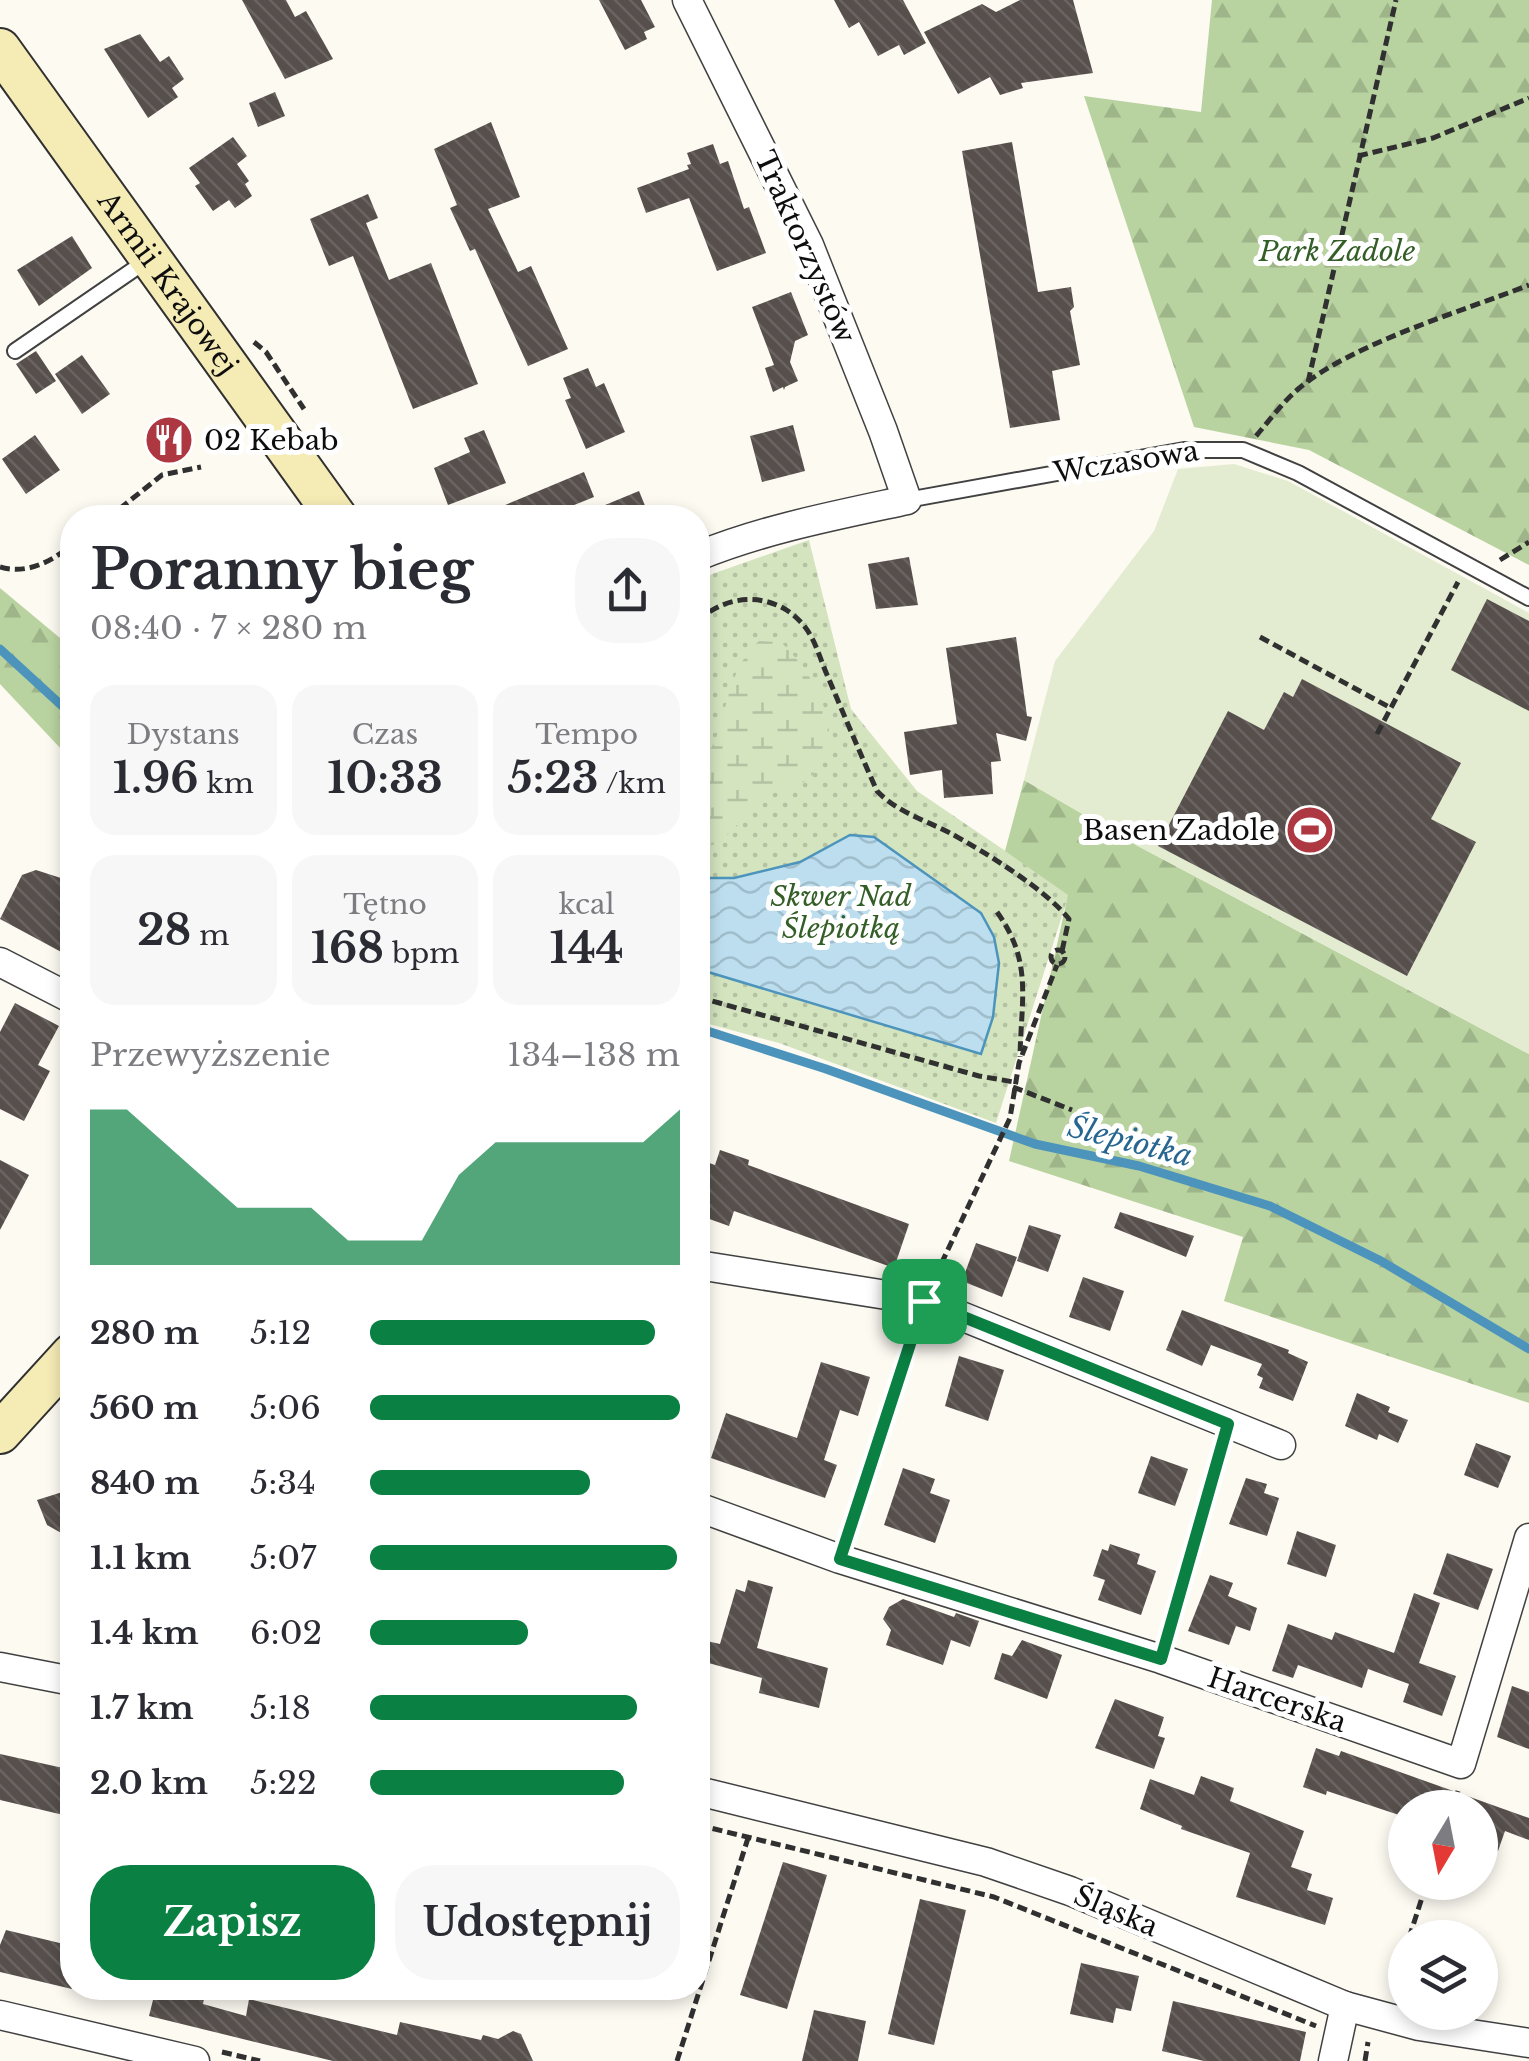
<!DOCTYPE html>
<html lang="pl">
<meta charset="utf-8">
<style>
:root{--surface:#fff;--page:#f7f7f7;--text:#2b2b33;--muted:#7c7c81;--accent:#0b8043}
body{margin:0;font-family:"Libre Baskerville",serif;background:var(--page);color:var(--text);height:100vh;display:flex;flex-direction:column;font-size:38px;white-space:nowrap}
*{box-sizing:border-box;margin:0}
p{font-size:32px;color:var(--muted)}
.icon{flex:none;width:55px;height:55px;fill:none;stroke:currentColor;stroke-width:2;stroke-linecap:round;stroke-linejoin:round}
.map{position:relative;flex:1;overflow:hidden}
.sheet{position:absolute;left:60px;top:505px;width:650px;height:1495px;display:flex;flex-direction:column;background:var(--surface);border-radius:40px;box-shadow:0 5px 15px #0003}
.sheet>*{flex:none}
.needle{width:65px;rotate:190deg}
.buttons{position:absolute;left:1388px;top:1790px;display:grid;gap:20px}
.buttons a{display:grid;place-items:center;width:110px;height:110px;border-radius:50%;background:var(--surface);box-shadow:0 5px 15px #0003;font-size:50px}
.pin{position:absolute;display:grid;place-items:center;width:85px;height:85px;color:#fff;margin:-42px;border-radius:20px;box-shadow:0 5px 15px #0006}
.round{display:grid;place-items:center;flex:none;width:105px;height:105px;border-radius:40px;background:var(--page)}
.overview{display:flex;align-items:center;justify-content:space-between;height:170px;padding:0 30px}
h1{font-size:55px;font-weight:700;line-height:75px}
.figures{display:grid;grid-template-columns:repeat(3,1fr);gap:15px;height:170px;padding:10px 30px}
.figures div{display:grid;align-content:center;border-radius:25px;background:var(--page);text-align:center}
.figures b{font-size:42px;font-weight:700}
.figures small{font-size:28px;font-weight:400}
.figures p{font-size:28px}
.chart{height:280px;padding:20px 30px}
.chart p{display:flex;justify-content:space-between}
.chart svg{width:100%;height:180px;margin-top:10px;fill:var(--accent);opacity:.7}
.cta{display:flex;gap:20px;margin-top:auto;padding:20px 30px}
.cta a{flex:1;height:115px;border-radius:40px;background:var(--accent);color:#fff;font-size:40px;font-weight:700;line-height:115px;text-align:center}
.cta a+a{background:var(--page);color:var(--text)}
ul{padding:0 30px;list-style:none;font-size:32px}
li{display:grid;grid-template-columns:160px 120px 1fr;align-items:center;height:75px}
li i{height:25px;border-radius:12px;background:var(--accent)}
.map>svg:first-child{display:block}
.grass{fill:url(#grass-dots)}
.forest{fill:url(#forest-firs)}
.wetland{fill:url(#wetland-marsh)}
.pitch{fill:#e3ecd0}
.water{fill:url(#water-waves);stroke:#4d94bc;stroke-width:2.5}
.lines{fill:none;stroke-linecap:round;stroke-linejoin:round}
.stream{stroke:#4d94bc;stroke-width:9}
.building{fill:url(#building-back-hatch)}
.lane-casing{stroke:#414141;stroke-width:18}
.street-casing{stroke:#414141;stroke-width:31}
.secondary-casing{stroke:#303030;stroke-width:44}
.path{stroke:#303030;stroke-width:5;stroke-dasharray:10 5;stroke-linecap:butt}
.lane{stroke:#fff;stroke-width:14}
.street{stroke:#fff;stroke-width:28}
.secondary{stroke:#f5ebb5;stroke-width:40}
.route-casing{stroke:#fff;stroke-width:20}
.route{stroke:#0b8043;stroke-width:12}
.labels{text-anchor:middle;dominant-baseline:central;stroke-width:10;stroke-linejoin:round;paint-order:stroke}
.street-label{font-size:28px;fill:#0e0e0e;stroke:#fff}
.park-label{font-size:28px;font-style:italic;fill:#345e27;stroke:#fff}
.poi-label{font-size:28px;fill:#0e0e0e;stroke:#fff;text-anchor:start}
.water-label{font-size:30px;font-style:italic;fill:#276691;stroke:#fff}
</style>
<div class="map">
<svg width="1529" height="2061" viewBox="0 0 1529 2061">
<defs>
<pattern id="grass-dots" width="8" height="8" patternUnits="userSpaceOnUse" patternTransform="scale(2.5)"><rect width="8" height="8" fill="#d3e4bf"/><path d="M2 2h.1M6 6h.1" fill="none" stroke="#b4c2a3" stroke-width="1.8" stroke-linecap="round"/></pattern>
<pattern id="forest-firs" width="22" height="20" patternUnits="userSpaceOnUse" patternTransform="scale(2.5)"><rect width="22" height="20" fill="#b9d3a0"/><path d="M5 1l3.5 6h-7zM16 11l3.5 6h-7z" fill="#9eb489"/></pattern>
<pattern id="wetland-marsh" width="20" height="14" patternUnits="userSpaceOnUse" patternTransform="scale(2.5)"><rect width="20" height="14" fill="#d3e4bf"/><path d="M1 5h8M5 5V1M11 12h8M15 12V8" fill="none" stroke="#b4c2a3"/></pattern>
<pattern id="water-waves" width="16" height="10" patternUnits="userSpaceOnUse" patternTransform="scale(2.5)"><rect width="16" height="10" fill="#bcdeee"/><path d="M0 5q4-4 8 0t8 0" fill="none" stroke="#a0bdcb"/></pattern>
<pattern id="building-back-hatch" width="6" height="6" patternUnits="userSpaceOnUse" patternTransform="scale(2.5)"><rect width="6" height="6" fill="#564f4c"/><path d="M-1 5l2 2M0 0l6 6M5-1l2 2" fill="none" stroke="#696461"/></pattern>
</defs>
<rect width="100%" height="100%" fill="#fdfaf2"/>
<polygon class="grass" points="809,540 851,709 917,791 1069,894 996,1123 779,1043 698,1021 698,585 712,574"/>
<g class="forest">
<polygon points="1212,0 1529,0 1529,565 1309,450 1194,427 1084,96 1201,112"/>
<polygon points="0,588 72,648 72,723 62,750 0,684"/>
<polygon points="1024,780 1136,845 1529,1054 1529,1403 1224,1301 1243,1237 1009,1161 1068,895 1005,851"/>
</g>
<path class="wetland" d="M 759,641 L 781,642 C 814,674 855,740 808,779 C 797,788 777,789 765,798 C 746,812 725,849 698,848 C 697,829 693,784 698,768 C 700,759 711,751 715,741 C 728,707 730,666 759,641 Z"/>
<polygon class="pitch" points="1234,464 1288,481 1529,613 1529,1054 1136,845 1024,780 1055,661 1154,531 1178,469"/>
<polygon class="water" points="850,835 874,837 981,913 994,937 999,963 993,1017 981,1054 698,969 698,878 734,878 800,862"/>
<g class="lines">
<g class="stream">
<polyline points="0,649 72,715"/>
<polyline points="698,1028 826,1069 1035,1144 1139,1166 1270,1206 1381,1261 1529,1349"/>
</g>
</g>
<g class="building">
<polygon points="242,0 286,0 295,17 306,11 333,59 285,79"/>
<polygon points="599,0 641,0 655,27 644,32 647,39 625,50"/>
<polygon points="834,0 903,0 926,43 904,55 899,45 878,56 859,22 849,28"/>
<polygon points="1020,0 1073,0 1093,73 1021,83 1023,88 1000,95 990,77 958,94 924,32 982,4 996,12"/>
<polygon points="140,34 160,62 169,56 184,79 172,88 178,97 148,118 104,49"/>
<polygon points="275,92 285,116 258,127 249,103"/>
<polygon points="491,122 520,197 488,209 518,272 531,266 568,349 528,366 475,249 470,251 450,208 457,205 434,149"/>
<polygon points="233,137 247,156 237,164 249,181 245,184 252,196 235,208 229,200 213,211 195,186 200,183 189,168"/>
<polygon points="1012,142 1038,292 1071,287 1074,307 1070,311 1080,365 1052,371 1060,420 1010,428 962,151"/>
<polygon points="713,144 720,164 728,161 744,209 749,207 766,253 717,271 689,198 646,213 637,188 689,169 687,165 691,164 687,153"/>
<polygon points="368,194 378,218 366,223 389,280 431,263 478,384 413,409 353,256 329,266 310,219"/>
<polygon points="72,236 92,268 39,306 17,270"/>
<polygon points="791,292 808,335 795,341 790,362 798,381 785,387 784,390 783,387 773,392 765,368 774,365 752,307"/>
<polygon points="36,351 56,381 36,394 16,364"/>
<polygon points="82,355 110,394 82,414 55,374"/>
<polygon points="588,368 596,387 604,383 625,432 586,449 565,400 571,398 563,378"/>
<polygon points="793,425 805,471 762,482 750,436"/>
<polygon points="170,426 185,442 168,454 153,439"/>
<polygon points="484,430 506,483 448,505 434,468 470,452 464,438"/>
<polygon points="35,435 60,470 26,494 2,459"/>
<polygon points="584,472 594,497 542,518 474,518"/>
<polygon points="639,491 650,518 576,518 576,517"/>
<polygon points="909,557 918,605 876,609 868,564"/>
<polygon points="1487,599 1529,621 1529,711 1451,670"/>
<polygon points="1016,637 1027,716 1032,717 1026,741 996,733 1001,761 991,762 993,794 944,798 942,770 910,775 904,732 957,724 946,648"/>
<polygon points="1302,679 1461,763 1431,819 1476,842 1407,976 1158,846 1228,711 1264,730 1284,692 1293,697"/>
<polygon points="36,870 67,880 72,894 72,941 65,954 0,919 22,875"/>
<polygon points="15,1003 59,1026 38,1065 50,1071 24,1121 0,1109 0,1032"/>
<polygon points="720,1150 749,1160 748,1165 909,1224 894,1268 734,1211 729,1226 698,1215 698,1159 715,1165"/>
<polygon points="0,1160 29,1175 0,1230"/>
<polygon points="1120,1212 1194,1236 1186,1257 1114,1228"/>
<polygon points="1029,1225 1061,1235 1048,1272 1017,1261"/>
<polygon points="976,1243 1017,1257 1002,1297 962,1281"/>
<polygon points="1083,1277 1124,1291 1110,1331 1069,1317"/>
<polygon points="1182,1310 1289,1350 1288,1353 1308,1362 1293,1401 1259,1388 1263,1378 1257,1375 1262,1364 1211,1345 1202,1366 1166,1350"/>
<polygon points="959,1356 1004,1370 988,1421 945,1406"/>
<polygon points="821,1362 870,1377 858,1416 840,1410 824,1460 837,1465 825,1498 711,1458 726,1413 797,1438"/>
<polygon points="1357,1393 1390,1407 1388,1412 1408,1420 1398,1443 1379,1434 1377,1440 1345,1426"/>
<polygon points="1476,1443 1511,1456 1498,1488 1464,1475"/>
<polygon points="1151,1456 1188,1469 1175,1506 1138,1493"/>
<polygon points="903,1468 935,1479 930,1493 950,1500 935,1543 884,1525"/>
<polygon points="1246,1478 1267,1484 1264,1493 1279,1498 1267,1536 1229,1524"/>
<polygon points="72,1489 72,1539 47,1525 37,1500"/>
<polygon points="1297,1531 1336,1545 1326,1577 1287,1564"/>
<polygon points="1110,1544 1140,1554 1137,1564 1156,1571 1141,1615 1098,1600 1105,1580 1093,1576 1102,1549 1108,1551"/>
<polygon points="1447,1553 1493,1569 1478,1610 1433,1594"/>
<polygon points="1210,1575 1233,1583 1228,1596 1257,1608 1250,1631 1236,1626 1229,1645 1188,1631"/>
<polygon points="748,1580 773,1587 757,1648 828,1668 819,1708 759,1693 762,1678 698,1660 698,1639 720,1644 736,1589 745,1592"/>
<polygon points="1414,1593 1440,1603 1419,1663 1456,1676 1442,1716 1403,1702 1409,1684 1368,1669 1362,1688 1298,1665 1293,1678 1272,1671 1288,1624 1332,1640 1335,1632 1394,1653"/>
<polygon points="903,1599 954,1617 956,1613 979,1621 970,1647 951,1640 943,1665 886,1645 891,1630 883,1619 889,1607"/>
<polygon points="1022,1640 1062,1655 1047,1699 994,1679 1002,1653 1012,1656"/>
<polygon points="1512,1686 1529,1692 1529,1749 1497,1737"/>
<polygon points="1115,1699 1164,1717 1158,1736 1165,1738 1154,1769 1095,1748"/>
<polygon points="1316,1748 1339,1756 1341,1751 1529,1818 1529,1840 1505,1831 1498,1851 1480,1845 1480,1808 1405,1808 1405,1817 1327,1791 1326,1795 1303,1787"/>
<polygon points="0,1754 72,1770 72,1817 0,1800"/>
<polygon points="1201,1776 1234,1788 1230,1801 1304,1831 1291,1867 1312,1874 1307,1890 1333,1898 1325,1925 1236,1897 1250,1853 1181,1829 1182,1826 1140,1809 1150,1779 1194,1795"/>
<polygon points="783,1862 827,1875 787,2009 740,1995"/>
<polygon points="920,1899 966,1910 934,2045 888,2034"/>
<polygon points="6,1930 72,1946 72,1989 0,1972 0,1945"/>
<polygon points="1081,1963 1139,1976 1131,2011 1116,2008 1113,2023 1070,2014"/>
<polygon points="156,1988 206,1988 203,2004 246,2016 249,1999 397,2035 400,2022 481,2040 483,2035 498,2039 513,2031 521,2034 533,2061 333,2061 149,2016"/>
<polygon points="1173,2001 1306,2032 1300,2061 1204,2061 1162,2051"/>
<polygon points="814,2010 866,2021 858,2061 802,2061"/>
</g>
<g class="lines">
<g class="lane-casing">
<g id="lane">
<polyline points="15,351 146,261"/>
<polyline points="907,500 1184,450 1243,450 1298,473 1529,598"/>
<polyline points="840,1559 924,1301"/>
<polyline points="1161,1659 1228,1424"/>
</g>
</g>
<g class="street-casing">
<g id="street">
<path d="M 687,0 L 809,245 L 883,431 L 907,500 C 837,515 764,529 698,556"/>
<polyline points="0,962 72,999"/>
<polyline points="698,1265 924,1301 1281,1445"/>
<polyline points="698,1507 840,1559 1161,1659 1461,1764 1529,1538"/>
<polyline points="0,1667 72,1681"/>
<polyline points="698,1791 986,1862 1070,1891 1345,2006 1419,2026 1529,2043"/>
<polyline points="0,2015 195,2061"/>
<polyline points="1333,2061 1345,2006"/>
</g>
</g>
<g class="secondary-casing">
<g id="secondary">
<path id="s1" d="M 0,49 L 337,518"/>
<polyline points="0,1433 72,1354"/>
</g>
</g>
<g class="path">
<polyline points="1358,156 1433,138 1529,98"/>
<polyline points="254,342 266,352 304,409"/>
<polyline points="1308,382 1396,0"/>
<path d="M 1256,436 C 1269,421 1282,403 1297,390 C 1352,343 1461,312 1529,285"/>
<polyline points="108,518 162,475 201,467"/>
<polyline points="1500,560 1529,542"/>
<path d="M 0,567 C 27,575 52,561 72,545"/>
<path d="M 698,621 C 729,591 778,592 805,627 C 816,641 821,662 828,677 C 844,715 860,753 877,791 C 897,812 925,820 950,833 C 985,852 1045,889 1069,919 L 1062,951"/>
<polyline points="1260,637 1391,708"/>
<polyline points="1377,734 1458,582"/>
<path d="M 997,912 C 1033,962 1021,999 1020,1057"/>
<circle cx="1058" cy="957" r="7"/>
<polyline points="698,997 979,1076 1014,1082"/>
<polyline points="1013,1087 1072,1110"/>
<polyline points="935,1277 1010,1118 1019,1063 1057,965"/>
<polyline points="1453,1808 1458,1791"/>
<polyline points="698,1825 994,1897 1316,2026"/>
<polyline points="1409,1938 1427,1882"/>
<polyline points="1393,1991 1405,1949"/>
<polyline points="222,2052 260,2061"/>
<polyline points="677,2061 749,1835"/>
<polyline points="1365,2061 1368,2042"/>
</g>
<use href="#lane" class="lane"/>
<use href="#street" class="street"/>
<use href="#secondary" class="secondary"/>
</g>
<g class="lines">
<g class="route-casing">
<polygon id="route" points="924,1301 1228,1424 1161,1659 840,1559"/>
</g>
<use href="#route" class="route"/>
</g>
<defs>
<g id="restaurant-disc" transform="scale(2.5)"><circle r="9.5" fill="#ad3842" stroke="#fff"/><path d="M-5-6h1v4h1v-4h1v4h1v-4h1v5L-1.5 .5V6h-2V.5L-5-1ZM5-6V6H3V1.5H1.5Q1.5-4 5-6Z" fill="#fff"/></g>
<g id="stadium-disc" transform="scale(2.5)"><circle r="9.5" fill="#ad3842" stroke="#fff"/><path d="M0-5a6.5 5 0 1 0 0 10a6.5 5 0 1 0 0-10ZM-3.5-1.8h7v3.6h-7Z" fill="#fff"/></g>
</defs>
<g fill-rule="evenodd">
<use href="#restaurant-disc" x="169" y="440"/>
<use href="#stadium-disc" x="1310" y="830"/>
</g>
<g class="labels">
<g class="street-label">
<text transform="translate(805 247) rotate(66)">Traktorzystów</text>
<text stroke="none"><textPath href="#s1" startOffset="288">Armii Krajowej</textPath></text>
<text transform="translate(1126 462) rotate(-9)">Wczasowa</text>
<text transform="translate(1277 1700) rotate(19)">Harcerska</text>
<text transform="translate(1116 1911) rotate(23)">Śląska</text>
</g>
<g class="park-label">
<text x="1337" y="251">Park Zadole</text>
<text x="841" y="896">Skwer Nad<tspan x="841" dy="32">Ślepiotką</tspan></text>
</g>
<g class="poi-label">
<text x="204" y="440">02 Kebab</text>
<text x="1275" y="830" text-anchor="end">Basen Zadole</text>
</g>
<g class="water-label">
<text transform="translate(1130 1141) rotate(14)">Ślepiotka</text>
</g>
</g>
</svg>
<div class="buttons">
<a><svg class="needle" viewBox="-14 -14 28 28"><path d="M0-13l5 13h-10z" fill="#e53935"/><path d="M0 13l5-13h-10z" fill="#7c7c81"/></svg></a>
<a><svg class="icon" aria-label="layers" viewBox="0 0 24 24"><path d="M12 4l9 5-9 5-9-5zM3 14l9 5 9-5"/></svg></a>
</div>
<div class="pin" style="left:924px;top:1301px;background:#1e9e55"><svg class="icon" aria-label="arrive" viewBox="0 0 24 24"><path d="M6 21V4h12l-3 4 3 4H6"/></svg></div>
<section class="sheet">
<div class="overview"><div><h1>Poranny bieg</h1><p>08:40 · 7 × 280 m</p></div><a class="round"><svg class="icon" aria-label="share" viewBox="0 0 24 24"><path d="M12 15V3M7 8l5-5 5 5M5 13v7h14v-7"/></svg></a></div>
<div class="figures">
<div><p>Dystans</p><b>1.96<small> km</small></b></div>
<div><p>Czas</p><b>10:33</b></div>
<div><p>Tempo</p><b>5:23<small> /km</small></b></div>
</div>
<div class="figures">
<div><b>28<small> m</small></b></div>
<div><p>Tętno</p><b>168<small> bpm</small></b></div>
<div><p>kcal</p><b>144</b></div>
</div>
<div class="chart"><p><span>Przewyższenie</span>134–138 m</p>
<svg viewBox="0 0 160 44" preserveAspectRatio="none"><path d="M0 44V6L10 6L20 14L30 22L40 30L50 30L60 30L70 38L80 38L90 38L100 22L110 14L120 14L130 14L140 14L150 14L160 6V44z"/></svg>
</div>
<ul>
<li><b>280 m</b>5:12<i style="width:92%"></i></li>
<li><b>560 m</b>5:06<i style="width:100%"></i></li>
<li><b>840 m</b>5:34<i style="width:71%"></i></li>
<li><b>1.1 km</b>5:07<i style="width:99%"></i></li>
<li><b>1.4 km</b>6:02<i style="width:51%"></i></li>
<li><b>1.7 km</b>5:18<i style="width:86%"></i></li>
<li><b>2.0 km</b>5:22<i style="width:82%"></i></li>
</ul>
<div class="cta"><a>Zapisz</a><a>Udostępnij</a></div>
</section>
</div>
